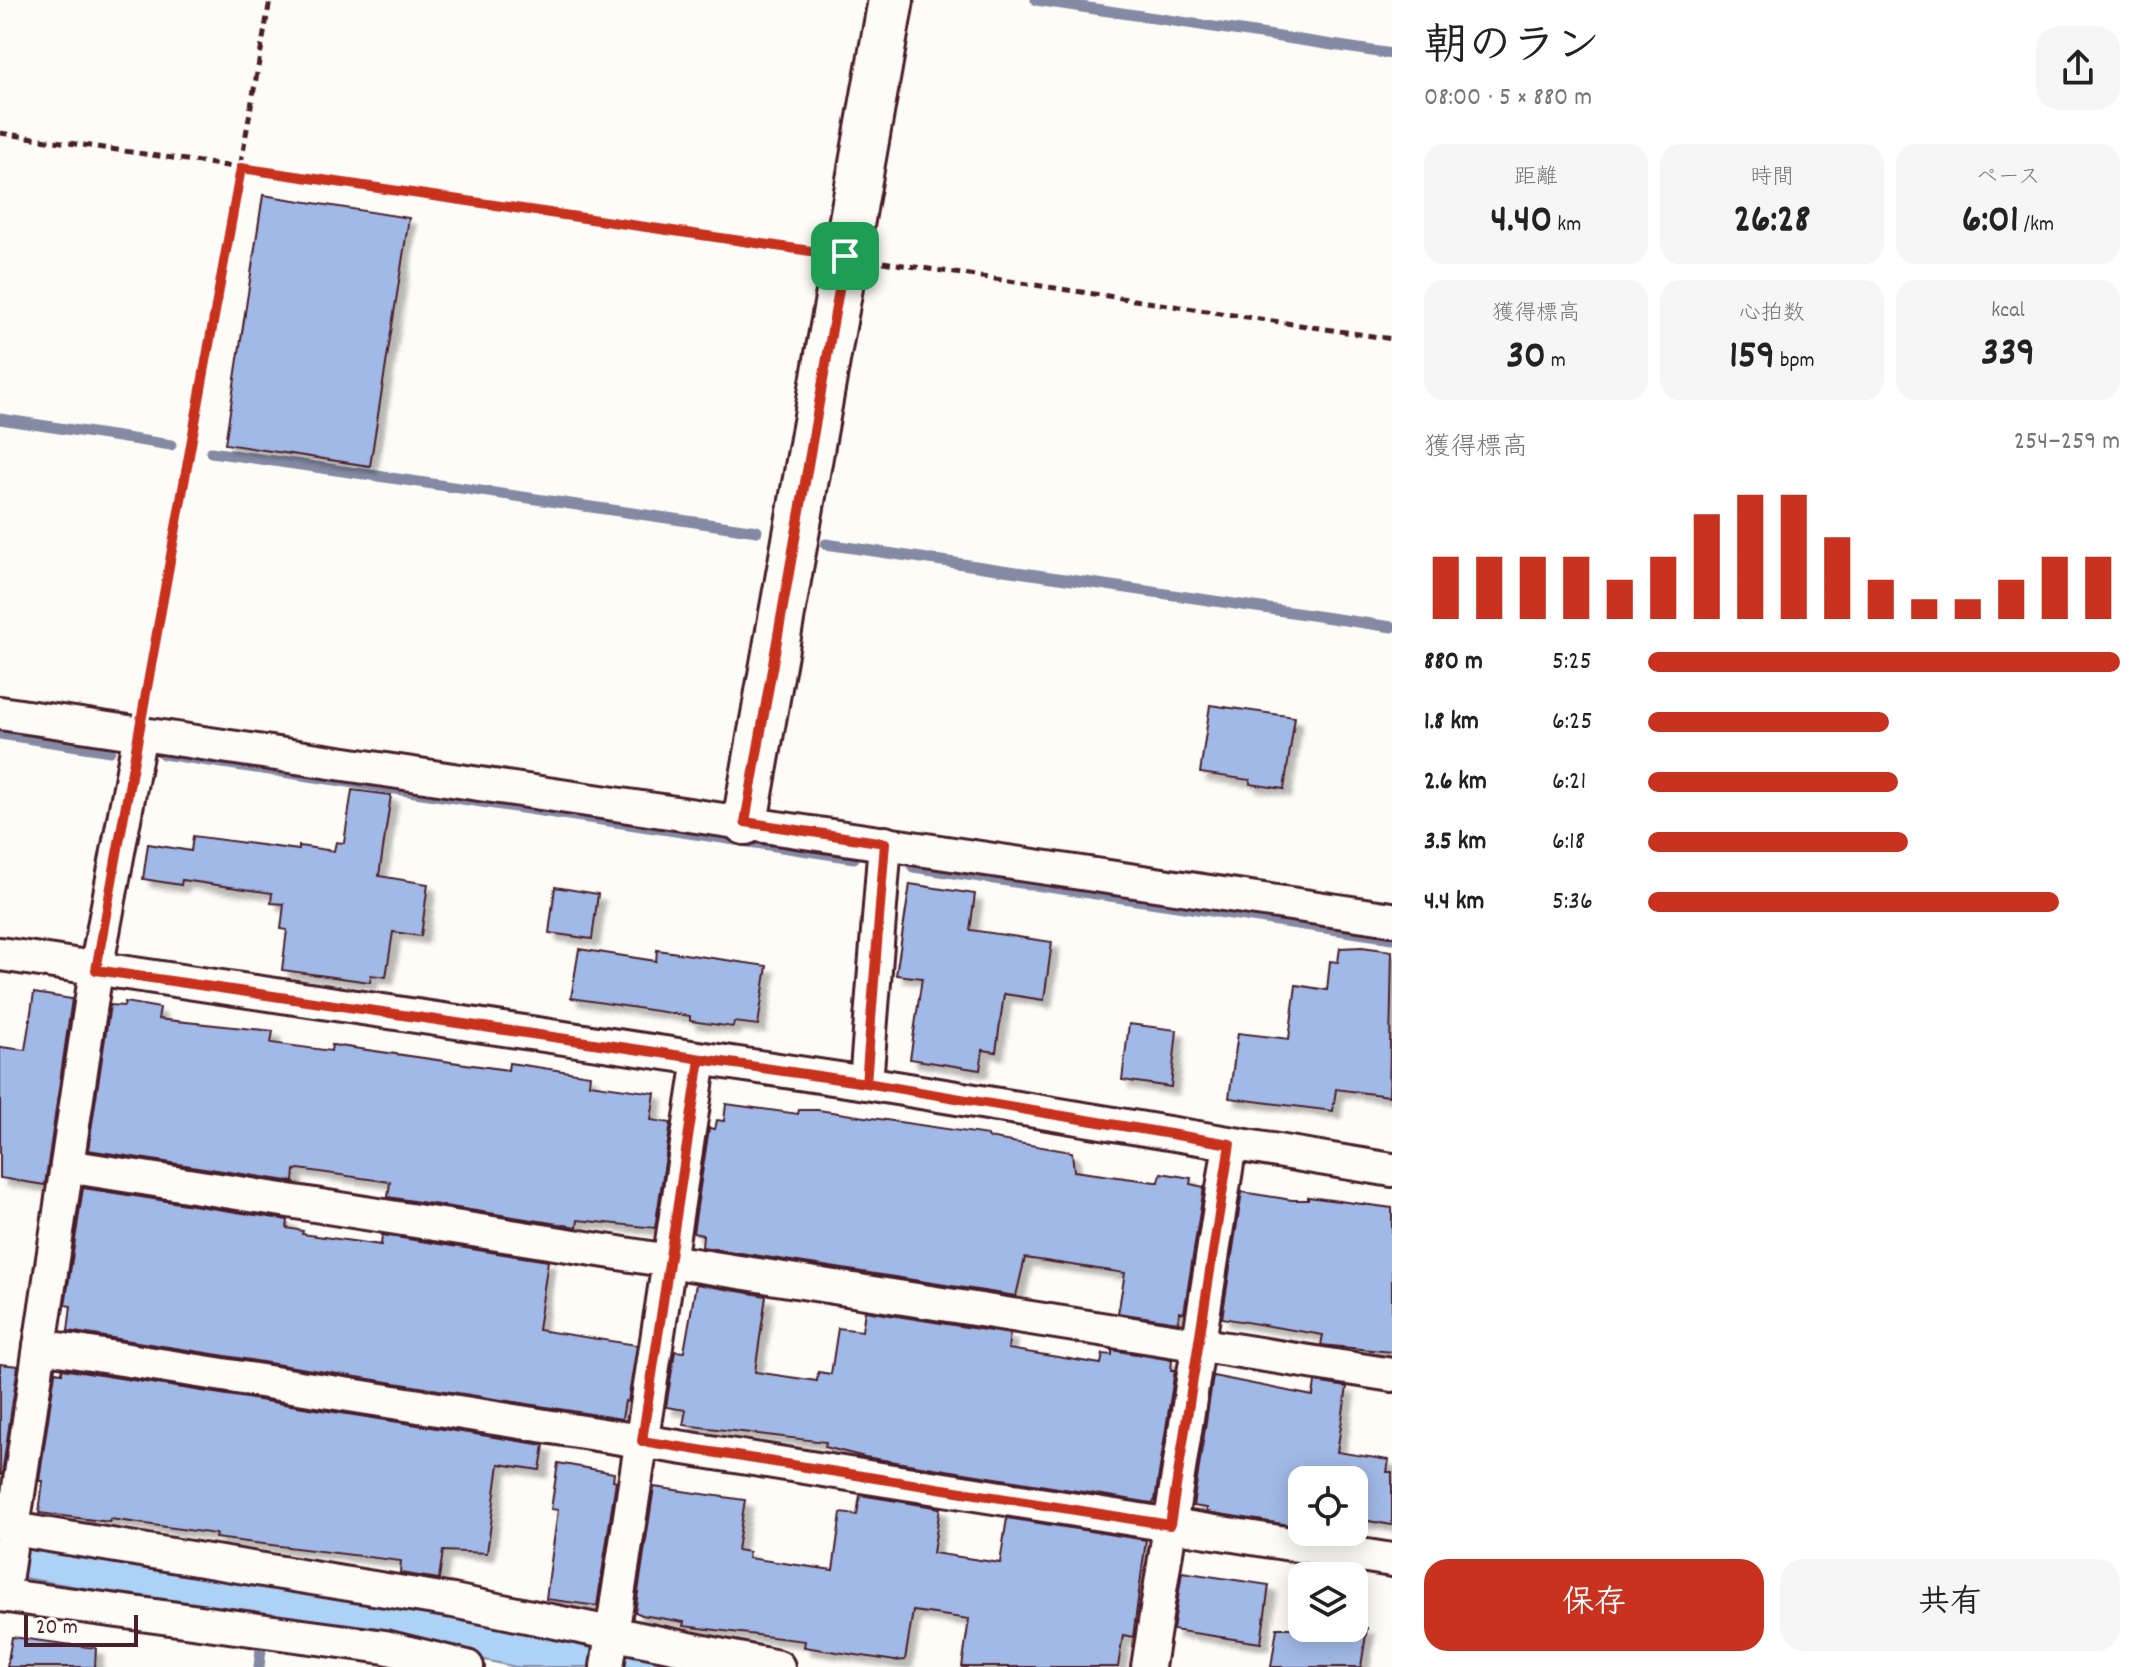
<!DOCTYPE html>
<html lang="ja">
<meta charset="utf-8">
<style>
:root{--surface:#fff;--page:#f6f6f6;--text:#222;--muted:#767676;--accent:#c8321e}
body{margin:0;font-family:Dekko,"Klee One",sans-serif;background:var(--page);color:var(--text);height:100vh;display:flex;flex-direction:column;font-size:30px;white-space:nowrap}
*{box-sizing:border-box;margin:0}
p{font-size:26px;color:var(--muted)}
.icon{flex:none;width:44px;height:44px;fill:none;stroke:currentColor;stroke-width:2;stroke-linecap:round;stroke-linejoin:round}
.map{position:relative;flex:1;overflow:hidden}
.side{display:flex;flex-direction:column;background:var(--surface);width:760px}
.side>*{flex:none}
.controls{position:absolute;left:1288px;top:1466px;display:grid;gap:16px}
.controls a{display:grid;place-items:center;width:80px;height:80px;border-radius:16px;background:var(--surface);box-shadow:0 4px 20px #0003;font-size:40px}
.scale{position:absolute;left:24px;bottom:20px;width:114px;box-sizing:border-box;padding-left:8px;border:4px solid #4a1f2b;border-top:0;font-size:22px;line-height:28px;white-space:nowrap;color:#4a1f2b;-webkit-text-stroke:6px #fdfcf7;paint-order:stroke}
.pin{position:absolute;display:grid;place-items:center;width:68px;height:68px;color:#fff;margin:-34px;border-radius:16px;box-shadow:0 4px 12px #0006}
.round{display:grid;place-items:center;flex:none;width:84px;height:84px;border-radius:24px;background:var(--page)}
.head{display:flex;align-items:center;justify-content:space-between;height:136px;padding:0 32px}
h1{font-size:44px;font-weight:700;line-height:60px}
.metrics{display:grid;grid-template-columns:repeat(3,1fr);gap:12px;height:136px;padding:8px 32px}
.metrics div{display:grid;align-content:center;border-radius:20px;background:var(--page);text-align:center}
.metrics b{font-size:40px;font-weight:700}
.metrics small{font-size:22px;font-weight:400}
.metrics p{font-size:22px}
.chart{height:224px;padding:16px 32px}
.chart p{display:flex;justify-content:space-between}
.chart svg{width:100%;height:144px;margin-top:8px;stroke:var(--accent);stroke-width:6}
.button{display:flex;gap:16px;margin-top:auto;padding:16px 32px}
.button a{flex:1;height:92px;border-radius:24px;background:var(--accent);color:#fff;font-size:32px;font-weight:700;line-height:92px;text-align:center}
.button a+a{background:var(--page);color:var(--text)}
ul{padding:0 32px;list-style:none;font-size:26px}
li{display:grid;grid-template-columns:128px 96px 1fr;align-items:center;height:60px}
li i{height:20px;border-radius:10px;background:var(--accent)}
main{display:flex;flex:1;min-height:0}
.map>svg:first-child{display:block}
.water{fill:#acd2f5;stroke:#858aa4;stroke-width:2}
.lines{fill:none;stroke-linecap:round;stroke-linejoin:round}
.stream{stroke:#858aa4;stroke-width:11}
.building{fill:#a1b9e6;stroke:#4a1f2b;stroke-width:2;filter:url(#shadow)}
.street-casing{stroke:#4a1f2b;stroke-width:38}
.secondary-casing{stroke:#4a1f2b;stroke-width:50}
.path{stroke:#4a1f2b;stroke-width:5;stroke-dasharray:8 6;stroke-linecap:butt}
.street{stroke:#fdfcf7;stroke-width:32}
.secondary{stroke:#fdfcf7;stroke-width:44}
.route-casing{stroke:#fff;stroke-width:16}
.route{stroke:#c8321e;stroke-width:10}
</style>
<main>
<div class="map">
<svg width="1392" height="1667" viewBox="0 0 1392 1667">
<defs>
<filter id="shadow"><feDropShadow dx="7" dy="7" stdDeviation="2" flood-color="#0004"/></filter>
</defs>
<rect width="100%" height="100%" fill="#fdfcf7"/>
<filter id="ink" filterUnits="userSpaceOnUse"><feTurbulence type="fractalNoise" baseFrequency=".0125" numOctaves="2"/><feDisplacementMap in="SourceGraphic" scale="16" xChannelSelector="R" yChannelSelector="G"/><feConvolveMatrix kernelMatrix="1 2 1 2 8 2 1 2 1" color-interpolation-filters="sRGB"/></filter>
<g filter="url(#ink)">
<polygon class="water" points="0,1545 452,1616 586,1647 709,1667 516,1667 386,1638 0,1574"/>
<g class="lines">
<g class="stream">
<polyline points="1036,0 1392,54"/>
<polyline points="0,419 171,445"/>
<polyline points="211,452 757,531"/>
<polyline points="826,544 1392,627"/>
<polyline points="0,734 110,751"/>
<polyline points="163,754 854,858"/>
<polyline points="913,867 1392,938"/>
<polyline points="259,1667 261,1649"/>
</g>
</g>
<g class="building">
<polygon points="263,195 409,218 370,466 225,444"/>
<polygon points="1210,705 1295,717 1284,789 1250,784 1250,780 1200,773"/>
<polygon points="352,790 391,795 379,876 428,884 421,936 393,932 386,977 371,975 370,982 282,970 287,930 281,929 284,904 271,903 272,893 182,880 181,885 143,879 148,844 191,851 193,836 299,850 299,846 334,851 336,842 344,843"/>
<polygon points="910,884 975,894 970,930 1052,942 1044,1000 1004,994 996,1052 983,1050 980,1070 910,1059 922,978 896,975"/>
<polygon points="555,887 598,894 592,939 549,933"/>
<polygon points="1362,947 1392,951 1389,1096 1336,1089 1333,1111 1229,1098 1238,1033 1289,1039 1296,985 1327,990 1330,961 1338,962 1340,948"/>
<polygon points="579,949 656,961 657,950 767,966 758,1025 734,1022 733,1027 690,1021 690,1016 571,998"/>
<polygon points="34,993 72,999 45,1185 0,1178 0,1047 25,1050"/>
<polygon points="125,1002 160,1008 158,1019 273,1031 271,1043 331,1051 332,1045 508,1070 509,1063 590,1075 589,1084 655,1093 651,1120 671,1123 655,1228 578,1220 577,1227 388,1197 390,1182 299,1169 295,1170 294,1182 88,1150 110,1005 124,1006"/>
<polygon points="1129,1024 1177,1030 1171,1087 1122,1080"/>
<polygon points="726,1104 798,1114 799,1110 818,1110 988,1135 988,1138 1072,1152 1074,1171 1155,1182 1159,1182 1161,1173 1191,1178 1190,1184 1204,1187 1184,1313 1179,1312 1178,1322 1118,1313 1125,1273 1025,1258 1016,1296 702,1247 703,1235 693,1233 709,1128 715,1129 717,1120 724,1121"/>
<polygon points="83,1188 288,1220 287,1228 303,1231 302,1234 381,1245 382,1235 548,1261 538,1330 637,1345 628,1402 625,1401 622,1419 68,1331 71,1306 65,1305"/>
<polygon points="1242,1192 1292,1200 1308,1200 1308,1197 1392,1208 1392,1352 1321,1345 1323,1335 1222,1318"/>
<polygon points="696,1284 766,1296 755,1372 817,1381 818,1372 831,1374 838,1328 862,1331 865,1311 1010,1334 1008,1349 1101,1364 1103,1354 1112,1355 1112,1350 1172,1360 1171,1370 1175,1370 1155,1500 1152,1503 865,1457 825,1447 826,1442 683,1425 686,1410 666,1407 675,1351 684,1352"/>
<polygon points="0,1364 18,1366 2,1475 0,1475"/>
<polygon points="62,1369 544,1445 540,1470 499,1464 487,1553 443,1551 439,1579 400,1573 401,1561 215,1538 216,1534 110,1519 110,1522 39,1513 43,1481 39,1481 55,1372 62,1373"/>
<polygon points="1213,1376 1313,1396 1315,1382 1347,1387 1337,1452 1389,1460 1387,1472 1392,1472 1392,1525 1357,1519 1355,1535 1337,1532 1354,1532 1354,1480 1302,1480 1302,1527 1207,1512 1207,1508 1193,1506"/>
<polygon points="558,1463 614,1473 613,1480 616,1481 597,1606 546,1599 558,1510 551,1509"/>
<polygon points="654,1487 745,1500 737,1550 749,1552 748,1558 833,1570 841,1513 857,1515 860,1495 940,1508 933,1553 1000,1563 1007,1518 1146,1540 1133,1637 1123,1635 1118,1667 962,1667 969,1619 913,1611 905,1660 895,1661 804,1647 805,1641 683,1626 684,1622 642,1615 635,1612"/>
<polygon points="1182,1572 1269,1585 1261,1643 1173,1630"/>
<polygon points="1277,1628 1367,1628 1361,1667 1271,1667"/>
<polygon points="12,1637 96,1648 95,1667 7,1667"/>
</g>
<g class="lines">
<g class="street-casing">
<g id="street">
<polyline points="0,713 1392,919"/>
<polyline points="0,954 866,1083 1392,1170"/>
<polyline points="866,1083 885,843"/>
<polyline points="67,1166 1392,1375"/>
<polyline points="40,1346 1392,1560"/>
<polyline points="13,1529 453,1601 778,1667"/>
<polyline points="0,1595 385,1647 467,1667"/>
<polyline points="3,1595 96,970 140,733"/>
<polyline points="607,1667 700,1059"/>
<polyline points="1148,1667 1230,1144"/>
</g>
</g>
<g class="secondary-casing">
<polyline id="secondary" points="745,822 891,0"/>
</g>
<g class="path">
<polyline points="0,133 806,250"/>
<polyline points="883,262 1392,339"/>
<polyline points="145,701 270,0"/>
</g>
<use href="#street" class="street"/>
<use href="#secondary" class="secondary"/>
</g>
</g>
<g class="lines" filter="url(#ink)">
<g class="route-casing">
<polyline id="route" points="845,256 745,822 885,843 866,1083 700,1059 642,1441 1170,1525 1230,1144 866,1083 96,970 241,168 845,256"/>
</g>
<use href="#route" class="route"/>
</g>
</svg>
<div class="controls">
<a><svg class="icon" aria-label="locate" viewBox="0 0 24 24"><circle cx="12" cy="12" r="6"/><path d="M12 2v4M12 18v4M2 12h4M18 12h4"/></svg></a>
<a><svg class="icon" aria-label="layers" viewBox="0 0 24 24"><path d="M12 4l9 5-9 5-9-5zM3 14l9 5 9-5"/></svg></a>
</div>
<div class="scale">20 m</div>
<div class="pin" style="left:845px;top:256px;background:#1e9e55"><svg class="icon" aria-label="arrive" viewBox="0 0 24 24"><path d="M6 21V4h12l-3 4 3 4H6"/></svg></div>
</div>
<section class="side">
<div class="head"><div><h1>朝のラン</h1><p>08:00 · 5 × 880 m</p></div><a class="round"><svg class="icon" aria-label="share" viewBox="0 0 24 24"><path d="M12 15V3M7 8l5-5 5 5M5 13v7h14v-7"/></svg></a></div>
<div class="metrics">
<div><p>距離</p><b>4.40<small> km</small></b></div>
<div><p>時間</p><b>26:28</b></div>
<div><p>ペース</p><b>6:01<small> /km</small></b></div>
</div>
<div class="metrics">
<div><p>獲得標高</p><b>30<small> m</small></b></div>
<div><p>心拍数</p><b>159<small> bpm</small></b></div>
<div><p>kcal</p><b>339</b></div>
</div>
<div class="chart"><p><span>獲得標高</span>254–259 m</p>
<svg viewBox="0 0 160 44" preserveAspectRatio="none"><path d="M5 44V25M15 44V25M25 44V25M35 44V25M45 44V32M55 44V25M65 44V12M75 44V6M85 44V6M95 44V19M105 44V32M115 44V38M125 44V38M135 44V32M145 44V25M155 44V25"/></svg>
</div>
<ul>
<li><b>880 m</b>5:25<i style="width:100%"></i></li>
<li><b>1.8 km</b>6:25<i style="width:51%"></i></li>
<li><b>2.6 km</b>6:21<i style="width:53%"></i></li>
<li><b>3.5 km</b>6:18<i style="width:55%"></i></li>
<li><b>4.4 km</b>5:36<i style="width:87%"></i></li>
</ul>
<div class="button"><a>保存</a><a>共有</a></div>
</section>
</main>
